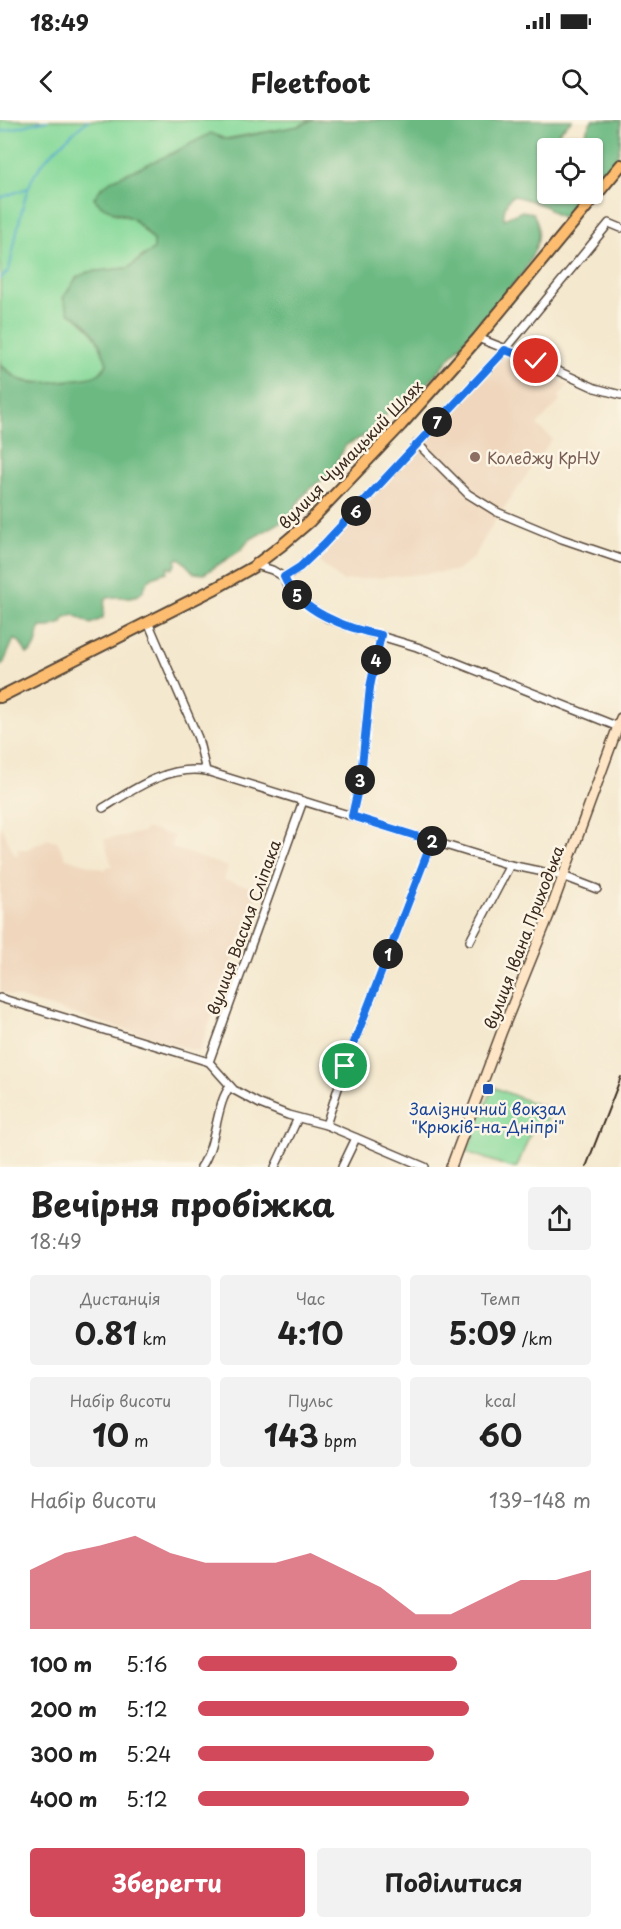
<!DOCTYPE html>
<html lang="uk">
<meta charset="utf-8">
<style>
:root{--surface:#fff;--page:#f2f2f2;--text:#222;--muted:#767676;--accent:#d1495b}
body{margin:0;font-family:"Playpen Sans",sans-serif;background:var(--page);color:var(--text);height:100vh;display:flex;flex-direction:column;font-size:22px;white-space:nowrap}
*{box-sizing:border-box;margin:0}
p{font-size:20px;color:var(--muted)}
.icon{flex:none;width:33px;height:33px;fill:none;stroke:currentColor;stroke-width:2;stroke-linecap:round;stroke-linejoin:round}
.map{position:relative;height:1047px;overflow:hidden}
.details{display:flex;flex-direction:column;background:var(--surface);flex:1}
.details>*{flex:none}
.fabs{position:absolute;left:537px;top:18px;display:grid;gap:12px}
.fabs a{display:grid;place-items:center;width:66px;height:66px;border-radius:6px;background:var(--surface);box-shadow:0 2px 4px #0004;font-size:30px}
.pin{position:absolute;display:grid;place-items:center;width:51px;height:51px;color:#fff;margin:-26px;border:3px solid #fff;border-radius:50%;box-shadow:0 2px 6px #0007}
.km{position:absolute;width:30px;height:30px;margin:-15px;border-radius:50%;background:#222;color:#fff;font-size:16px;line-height:30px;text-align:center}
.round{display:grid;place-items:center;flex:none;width:63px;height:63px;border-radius:6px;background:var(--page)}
.head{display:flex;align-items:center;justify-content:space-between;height:102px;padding:0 30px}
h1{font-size:33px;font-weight:700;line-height:45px}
.stats{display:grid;grid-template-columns:repeat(3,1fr);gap:9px;height:102px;padding:6px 30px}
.stats div{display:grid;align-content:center;border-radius:6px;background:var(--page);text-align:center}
.stats b{font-size:30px;font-weight:700}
.stats small{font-size:16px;font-weight:400}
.stats p{font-size:16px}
.chart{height:168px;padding:12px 30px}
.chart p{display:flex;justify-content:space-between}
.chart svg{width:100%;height:108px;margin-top:6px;fill:var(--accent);opacity:.7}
.primary-button{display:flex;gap:12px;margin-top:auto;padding:12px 30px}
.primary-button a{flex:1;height:69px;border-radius:6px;background:var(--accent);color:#fff;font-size:24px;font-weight:700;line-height:69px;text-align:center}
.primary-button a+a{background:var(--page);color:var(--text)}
ul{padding:0 30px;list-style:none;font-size:20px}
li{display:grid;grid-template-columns:96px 72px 1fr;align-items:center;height:45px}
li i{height:15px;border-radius:8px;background:var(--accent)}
.status{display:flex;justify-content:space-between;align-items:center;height:42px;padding:0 30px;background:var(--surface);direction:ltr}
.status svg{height:16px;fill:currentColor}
header{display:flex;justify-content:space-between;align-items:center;height:78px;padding:0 30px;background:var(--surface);font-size:27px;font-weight:700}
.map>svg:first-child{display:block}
.built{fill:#efd6bc}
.green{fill:#86d99a;stroke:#60825c;stroke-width:1.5}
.forest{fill:#6cb982;stroke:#547250;stroke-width:1.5}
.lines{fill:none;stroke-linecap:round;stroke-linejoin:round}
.stream{stroke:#4ea9cb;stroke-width:2}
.minor-casing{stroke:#574638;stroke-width:10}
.secondary-casing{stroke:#574638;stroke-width:12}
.trunk-casing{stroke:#574638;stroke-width:14}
.minor{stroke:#fff;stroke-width:7}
.secondary{stroke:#fee5c5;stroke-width:9}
.trunk{stroke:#fcbd6f;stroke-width:10}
.rail{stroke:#3b2a1e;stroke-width:2}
.route-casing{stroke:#fff;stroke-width:12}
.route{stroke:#1a73e8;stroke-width:8}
.education-dot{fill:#8d6e63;stroke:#fcf5e5;stroke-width:2}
.transit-dot{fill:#1a4fb4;stroke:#fcf5e5;stroke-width:2}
.labels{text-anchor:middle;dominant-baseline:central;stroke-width:5;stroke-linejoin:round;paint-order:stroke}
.street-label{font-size:16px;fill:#3b2a1e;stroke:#fcf5e5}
.education-label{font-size:16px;fill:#785e54;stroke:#fcf5e5;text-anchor:start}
.transit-label{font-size:16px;fill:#164399;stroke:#fcf5e5}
</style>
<div class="status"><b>18:49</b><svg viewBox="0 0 49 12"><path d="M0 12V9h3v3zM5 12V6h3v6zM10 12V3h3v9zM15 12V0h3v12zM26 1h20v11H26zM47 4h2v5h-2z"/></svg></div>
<header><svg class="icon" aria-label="back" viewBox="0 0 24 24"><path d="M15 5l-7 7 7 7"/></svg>Fleetfoot<svg class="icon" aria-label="search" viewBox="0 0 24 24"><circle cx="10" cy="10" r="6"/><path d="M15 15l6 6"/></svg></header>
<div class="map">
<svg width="621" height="1047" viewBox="0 0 621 1047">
<rect width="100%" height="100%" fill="#fcf5e5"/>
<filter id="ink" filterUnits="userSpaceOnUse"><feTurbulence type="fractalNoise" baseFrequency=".0167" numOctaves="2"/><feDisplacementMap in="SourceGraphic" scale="12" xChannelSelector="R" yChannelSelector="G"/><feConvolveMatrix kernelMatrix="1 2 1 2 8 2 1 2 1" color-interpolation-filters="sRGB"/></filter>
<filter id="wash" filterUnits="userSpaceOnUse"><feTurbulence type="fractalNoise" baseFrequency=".008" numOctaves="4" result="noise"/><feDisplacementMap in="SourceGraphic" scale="24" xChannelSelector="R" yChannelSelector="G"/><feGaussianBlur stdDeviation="1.35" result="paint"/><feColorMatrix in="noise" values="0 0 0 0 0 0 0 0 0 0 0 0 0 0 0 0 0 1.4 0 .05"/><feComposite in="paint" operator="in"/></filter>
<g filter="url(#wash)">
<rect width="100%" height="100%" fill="#f4e8ce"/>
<g class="built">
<polygon points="503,238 525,244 568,265 558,278 561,280 537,305 552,319 496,399 474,437 457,451 342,461 317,439 499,240"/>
<polygon points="0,705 15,735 19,734 16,729 28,729 48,719 57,721 66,738 106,750 107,747 112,746 104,719 144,712 145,708 174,716 171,727 228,747 224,760 259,769 199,932 0,872"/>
</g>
<g class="green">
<polygon points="0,0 312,0 299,6 225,19 113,93 132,98 154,121 154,130 143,136 128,148 88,152 75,195 97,216 107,244 99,254 93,257 43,263 20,260 0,244"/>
<polygon points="493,967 550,990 544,1011 533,1007 517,1047 509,1047 467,1032"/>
</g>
<g class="forest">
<path d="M 312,0 L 572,0 L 561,10 L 549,28 L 548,28 C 547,39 540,50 539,62 L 547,67 L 548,74 L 569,74 L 573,86 L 563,97 C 555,96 552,91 546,87 C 539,83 520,77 512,76 C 505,83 503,90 504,99 L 522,91 L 533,93 C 545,114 535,130 525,150 L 423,269 L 416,275 L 389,288 L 381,306 L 376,310 L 346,325 L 330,354 L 308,370 L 296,385 L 293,395 L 249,420 L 241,430 L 204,454 L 194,453 L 180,438 L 176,440 L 176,445 L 172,449 L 169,447 L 167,452 C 161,454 153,455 149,460 C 144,464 145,472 138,475 C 127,480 116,474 105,479 L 103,498 L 91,504 L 73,494 L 64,498 L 62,503 L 50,507 L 40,507 C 37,517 38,530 27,534 L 20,522 L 14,519 L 3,544 L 0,546 L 0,244 C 7,251 18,261 28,262 C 38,264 90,260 98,254 C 103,252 105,248 107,244 C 101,223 91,202 69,193 L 63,178 L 77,157 L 88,152 L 128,148 L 154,129 L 154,121 C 148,113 141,105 133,99 C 121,91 104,93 94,78 L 101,68 L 114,59 L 173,33 L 211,13 L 225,19 L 230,19 L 299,6 Z"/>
<path d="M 592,0 L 621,0 C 621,26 621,50 593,54 L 592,28 L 580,28 L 588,7 Z"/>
</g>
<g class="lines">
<g class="stream">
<polyline points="0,12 47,0"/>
<polyline points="0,78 28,68"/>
<path d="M 0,159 L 9,150 C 15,124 19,95 28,69 C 37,41 67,19 88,0"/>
</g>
</g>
</g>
<g filter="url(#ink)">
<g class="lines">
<g class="minor-casing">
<g id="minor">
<polyline points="478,218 536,241 595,268 621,275"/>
<polyline points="417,323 468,374 497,392 562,419 621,439"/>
<polyline points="256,445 272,450 284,457 286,464 310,487 327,498 347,506 417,527 621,608"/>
<polyline points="284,457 300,447 324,424 505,230 609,103 621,108"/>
<polyline points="148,502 198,618 206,651 510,745 563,756 597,769"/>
<path d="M 103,688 C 134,669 168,645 206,651"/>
<polyline points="352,696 361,656 370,567 381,515"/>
<polyline points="470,821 510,745"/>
<polyline points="0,878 209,942 234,970 260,984 288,995 326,1005 425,1047"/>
<polyline points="209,942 303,681"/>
<polyline points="326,1005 345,947 432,721"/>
<path d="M 201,1047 C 217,1025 216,982 230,967"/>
<polyline points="275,1047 298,998"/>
<polyline points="342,1047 356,1018"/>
</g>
</g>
<g class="secondary-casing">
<polyline id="secondary" points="451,1047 502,911 549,795 621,598"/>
</g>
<g class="trunk-casing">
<polyline id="trunk" points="0,577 216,468 253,447 282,425 309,402 401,305 478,218 621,45"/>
</g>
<use href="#minor" class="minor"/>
<use href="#secondary" class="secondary"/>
<use href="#trunk" class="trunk"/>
<polyline class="rail" points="586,1047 621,957"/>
</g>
</g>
<g class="lines" filter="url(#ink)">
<g class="route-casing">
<path id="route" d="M 345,946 L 432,721 L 352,696 L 361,656 L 370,567 L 381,515 C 348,509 298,491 284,457 L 300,447 L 324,424 L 505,230 L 536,241"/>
</g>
<use href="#route" class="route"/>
</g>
<circle class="education-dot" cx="475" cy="337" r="6"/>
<rect class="transit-dot" x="482" y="963" width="12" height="12" rx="3"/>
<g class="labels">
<g class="street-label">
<text transform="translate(350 334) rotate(-46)">вулиця Чумацький Шлях</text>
<text transform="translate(243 807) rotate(-70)">вулиця Василя Сліпака</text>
<text transform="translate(523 817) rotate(-69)">вулиця Івана Приходька</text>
</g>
<g class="education-label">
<text x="487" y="337">Коледжу КрНУ</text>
</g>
<g class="transit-label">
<text x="488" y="988">Залізничний вокзал<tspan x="488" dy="18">"Крюкiв-на-Днiпрi"</tspan></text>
</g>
</g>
</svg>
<div class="fabs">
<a><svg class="icon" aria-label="locate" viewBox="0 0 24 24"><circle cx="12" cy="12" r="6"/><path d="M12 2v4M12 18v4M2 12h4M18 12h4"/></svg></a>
</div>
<div class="pin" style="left:345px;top:946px;background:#1e9e55"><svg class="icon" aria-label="arrive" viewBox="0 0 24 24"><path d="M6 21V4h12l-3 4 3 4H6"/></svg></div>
<div class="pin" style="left:536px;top:241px;background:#d93025"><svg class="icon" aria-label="check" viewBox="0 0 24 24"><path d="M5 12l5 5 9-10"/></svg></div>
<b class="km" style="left:388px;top:834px">1</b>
<b class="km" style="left:432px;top:721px">2</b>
<b class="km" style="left:360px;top:660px">3</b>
<b class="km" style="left:376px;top:540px">4</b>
<b class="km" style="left:297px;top:475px">5</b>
<b class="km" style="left:356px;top:391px">6</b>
<b class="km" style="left:437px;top:302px">7</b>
</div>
<section class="details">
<div class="head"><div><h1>Вечірня пробіжка</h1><p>18:49</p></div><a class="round"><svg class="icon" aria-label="share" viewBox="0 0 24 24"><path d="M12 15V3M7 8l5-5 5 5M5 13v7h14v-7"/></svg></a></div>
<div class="stats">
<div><p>Дистанція</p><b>0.81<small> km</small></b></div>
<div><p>Час</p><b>4:10</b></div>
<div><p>Темп</p><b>5:09<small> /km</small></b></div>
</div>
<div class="stats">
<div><p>Набір висоти</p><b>10<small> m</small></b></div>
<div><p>Пульс</p><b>143<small> bpm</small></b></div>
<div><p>kcal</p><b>60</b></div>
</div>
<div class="chart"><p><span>Набір висоти</span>139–148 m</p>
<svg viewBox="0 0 160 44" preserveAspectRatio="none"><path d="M0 44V20L10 13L20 10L30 6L40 13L50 17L60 17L70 17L80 13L90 20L100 27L110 38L120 38L130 31L140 24L150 24L160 20V44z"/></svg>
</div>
<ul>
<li><b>100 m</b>5:16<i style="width:66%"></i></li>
<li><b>200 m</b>5:12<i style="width:69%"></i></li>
<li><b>300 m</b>5:24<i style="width:60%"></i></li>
<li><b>400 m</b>5:12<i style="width:69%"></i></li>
</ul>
<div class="primary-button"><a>Зберегти</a><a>Поділитися</a></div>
</section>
